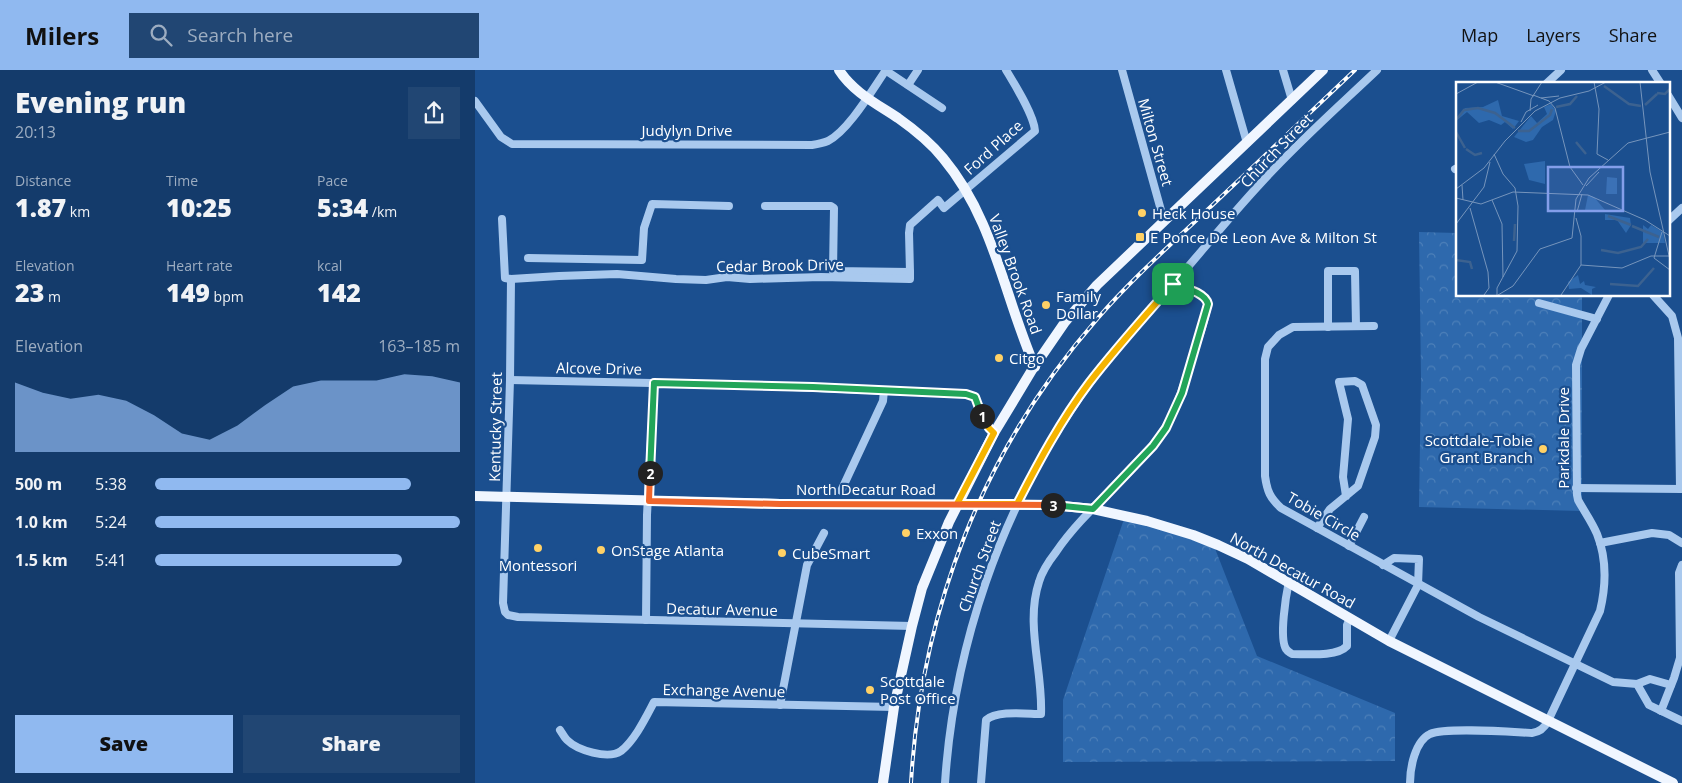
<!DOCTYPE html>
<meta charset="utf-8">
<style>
:root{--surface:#143b6b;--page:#214673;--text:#f1f3f6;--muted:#9dadc1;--accent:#90b9f0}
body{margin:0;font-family:"Open Sans",sans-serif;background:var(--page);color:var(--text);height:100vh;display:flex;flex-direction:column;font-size:19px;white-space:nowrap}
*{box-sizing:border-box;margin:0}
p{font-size:16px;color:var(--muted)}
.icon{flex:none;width:28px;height:28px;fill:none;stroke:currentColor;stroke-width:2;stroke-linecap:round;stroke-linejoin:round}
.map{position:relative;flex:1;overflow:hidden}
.sheet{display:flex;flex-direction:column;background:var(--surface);width:475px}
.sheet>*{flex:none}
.pin{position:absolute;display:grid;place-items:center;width:42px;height:42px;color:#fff;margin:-21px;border-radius:10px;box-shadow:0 2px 8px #0006}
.km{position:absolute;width:25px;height:25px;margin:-12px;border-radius:50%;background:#222;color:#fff;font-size:14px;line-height:25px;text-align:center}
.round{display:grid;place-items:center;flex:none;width:52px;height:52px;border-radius:0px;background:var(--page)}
.overview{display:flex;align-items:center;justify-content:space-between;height:85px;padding:0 15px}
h1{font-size:28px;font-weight:800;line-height:38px}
.stats{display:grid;grid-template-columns:repeat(3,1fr);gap:8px;height:85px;padding:5px 15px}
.stats div{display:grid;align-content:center}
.stats b{font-size:25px;font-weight:800}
.stats small{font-size:14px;font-weight:400}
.stats p{font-size:14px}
.chart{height:140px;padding:10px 15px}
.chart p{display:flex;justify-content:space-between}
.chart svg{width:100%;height:90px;margin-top:5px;fill:var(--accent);opacity:.7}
.action{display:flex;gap:10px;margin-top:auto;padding:10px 15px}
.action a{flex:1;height:58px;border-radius:0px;background:var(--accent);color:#111;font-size:20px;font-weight:800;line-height:58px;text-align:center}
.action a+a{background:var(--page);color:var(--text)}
ul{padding:0 15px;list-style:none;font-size:16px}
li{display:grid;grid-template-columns:80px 60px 1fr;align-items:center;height:38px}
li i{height:12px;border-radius:6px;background:var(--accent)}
header{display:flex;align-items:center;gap:30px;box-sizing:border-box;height:70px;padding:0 25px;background:var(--accent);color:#111}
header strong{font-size:24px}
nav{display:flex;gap:28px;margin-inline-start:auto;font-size:18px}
.search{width:350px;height:45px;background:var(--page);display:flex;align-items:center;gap:12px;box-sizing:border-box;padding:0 18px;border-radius:0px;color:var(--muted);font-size:19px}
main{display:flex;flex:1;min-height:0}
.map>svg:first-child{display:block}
.forest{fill:url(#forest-crowns)}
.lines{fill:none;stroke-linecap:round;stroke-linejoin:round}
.minor{stroke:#a9c9ee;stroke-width:8}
.major{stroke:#f0f6ff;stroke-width:10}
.rail-casing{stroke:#fff;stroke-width:4}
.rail{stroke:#1b4f8f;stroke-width:2;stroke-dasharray:5.5;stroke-linecap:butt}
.split-1-casing{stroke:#fff;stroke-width:10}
.split-2-casing{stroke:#fff;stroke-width:10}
.split-3-casing{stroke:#fff;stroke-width:10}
.split-4-casing{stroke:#fff;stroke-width:10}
.split-1{stroke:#f5b400;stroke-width:6}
.split-2{stroke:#22a559;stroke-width:6}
.split-3{stroke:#f0652b;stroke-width:6}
.split-4{stroke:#22a559;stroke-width:6}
.poi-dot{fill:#ffd166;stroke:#1b4f8f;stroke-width:2}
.labels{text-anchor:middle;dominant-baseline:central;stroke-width:4.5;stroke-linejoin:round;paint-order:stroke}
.street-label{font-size:15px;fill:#fff;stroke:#1b4f8f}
.poi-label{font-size:15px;fill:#fff;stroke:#1b4f8f;text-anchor:start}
.inset-river{fill:none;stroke:#3c6290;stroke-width:2.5}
.inset-road{fill:none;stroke:#7695bc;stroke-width:1}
.view{fill:#839eea;fill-opacity:0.15;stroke:#839eea;stroke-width:2.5}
.inset-edge{fill:none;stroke:#fff;stroke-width:2.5}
</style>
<header>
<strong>Milers</strong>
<div class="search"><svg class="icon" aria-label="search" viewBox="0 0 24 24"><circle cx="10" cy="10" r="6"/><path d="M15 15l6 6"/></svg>Search here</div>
<nav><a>Map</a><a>Layers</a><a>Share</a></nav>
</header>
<main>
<section class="sheet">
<div class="overview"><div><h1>Evening run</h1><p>20:13</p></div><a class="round"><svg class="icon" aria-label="share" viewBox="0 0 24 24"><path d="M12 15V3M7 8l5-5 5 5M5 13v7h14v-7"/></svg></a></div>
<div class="stats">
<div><p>Distance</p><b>1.87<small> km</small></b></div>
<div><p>Time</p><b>10:25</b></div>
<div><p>Pace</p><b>5:34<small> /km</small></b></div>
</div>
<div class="stats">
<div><p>Elevation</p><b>23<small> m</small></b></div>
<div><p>Heart rate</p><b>149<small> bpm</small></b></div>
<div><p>kcal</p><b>142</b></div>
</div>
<div class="chart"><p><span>Elevation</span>163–185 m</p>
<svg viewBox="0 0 160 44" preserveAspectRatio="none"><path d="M0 44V10L10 15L20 18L30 16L40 19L50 26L60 35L70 38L80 31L90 21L100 12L110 9L120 9L130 9L140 6L150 7L160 10V44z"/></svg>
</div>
<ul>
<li><b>500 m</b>5:38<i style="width:84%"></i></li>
<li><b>1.0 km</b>5:24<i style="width:100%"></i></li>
<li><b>1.5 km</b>5:41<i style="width:81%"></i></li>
</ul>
<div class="action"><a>Save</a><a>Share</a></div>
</section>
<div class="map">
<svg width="1207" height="713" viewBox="0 0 1207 713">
<defs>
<pattern id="forest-crowns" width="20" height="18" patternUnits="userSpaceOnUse" patternTransform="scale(1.25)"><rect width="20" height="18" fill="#2e69ad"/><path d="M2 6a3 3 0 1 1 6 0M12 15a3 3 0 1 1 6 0" fill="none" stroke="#4d80b9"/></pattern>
</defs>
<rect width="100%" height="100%" fill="#1b4f8f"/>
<g class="forest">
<polygon points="944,162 982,163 982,225 1107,225 1107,441 944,437 946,307"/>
<polygon points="650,446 739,476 782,586 920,643 920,691 588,692 588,630"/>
</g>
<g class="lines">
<g class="minor">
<polyline points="410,0 467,38"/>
<polyline points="647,0 689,151"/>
<polyline points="751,0 772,73"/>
<polyline points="808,0 817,30"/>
<polyline points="1177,0 1186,14"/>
<polyline points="1071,14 1086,0"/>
<polyline points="433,15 443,0"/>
<polyline points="1193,25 1207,48"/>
<path d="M 0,31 L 26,67 L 37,74 L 337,75 C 343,74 348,73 353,71 C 374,60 397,20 411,0"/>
<polyline points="980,99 982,98"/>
<path d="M 290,136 L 356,136 L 359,138 L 358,201 L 435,202 L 434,163 L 435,155 L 463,130 L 469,138 L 560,61 C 559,45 540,15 531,0"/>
<polyline points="27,149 30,208 36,209 35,310 28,533 30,542 33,545 43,547 437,556"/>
<polyline points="1193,151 1207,138"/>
<polyline points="53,188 167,190 169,158 177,134 254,136"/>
<polyline points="36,209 84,206 142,204 201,209 231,210 252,207 275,209 346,207 435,209 435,202"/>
<polyline points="1178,225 1197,246 1203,268 1205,419"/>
<polyline points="1064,233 1122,249"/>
<path d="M 899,256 L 818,257 L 804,265 L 793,277 L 790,289 L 790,406 C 792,421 795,428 806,438 L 1004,547 L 1138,612 L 1162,614 L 1174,635 L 1207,651"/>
<polyline points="853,257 853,201 880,201 881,256"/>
<polyline points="35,310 271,315 491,324 500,327 511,354 519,363"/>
<polyline points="1101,418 1207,419"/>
<polyline points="366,421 408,331 409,320"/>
<polyline points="842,458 855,439 883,416 900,367 901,355 887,315 880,311 864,312 873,349 868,407 871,426"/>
<polyline points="1125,473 1177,463 1194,465 1207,473"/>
<polyline points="874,476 889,447"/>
<polyline points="908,495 919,488 944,489 943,515 914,571"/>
<path d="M 814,511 C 811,525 804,568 811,579 C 813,582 814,582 817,584 C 832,584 862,587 872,576 L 872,555 L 875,548"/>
<polyline points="171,550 172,445 179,313"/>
<polyline points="1162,614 1175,609 1196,615"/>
<polyline points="305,635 332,495 349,463"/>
<polyline points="1186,641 1199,608 1205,588 1204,503 1207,495"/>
<path d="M 85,660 C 87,663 89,667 92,670 C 102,680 133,690 146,681 C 160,670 171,647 179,632 L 419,637"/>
<path d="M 470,713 C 479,577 525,443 602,331 C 634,284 674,241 712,198 C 736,170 760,141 785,114 C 822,73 863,37 902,0"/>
<path d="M 506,713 L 511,650 C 522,640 552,644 566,644 C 568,601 550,554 564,512 C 567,501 574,491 581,482 C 608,442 648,413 678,375 C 701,347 707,319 718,286 C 723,269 730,252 733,234 C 730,222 709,218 699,214"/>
<path d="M 935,713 C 935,698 940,671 955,664 C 971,657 1037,662 1057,663 C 1065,662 1070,657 1073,651 L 1125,541 C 1131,516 1132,489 1122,464 C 1117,452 1109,441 1103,430 L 1102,425 L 1101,295 L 1106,279 L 1134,225"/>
</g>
<g class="major">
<path d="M 364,0 C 378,22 402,34 423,48 C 440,60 455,72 468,88 C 519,149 529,226 560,297"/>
<polyline points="0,426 305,434 576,435 618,439 672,451 718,465 743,475 773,489 914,571 1198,713"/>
<polyline points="408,713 419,637 437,556 447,518 474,452 519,363 557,300 590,252 622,215 848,0"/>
</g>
<g class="rail-casing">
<path id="rail" d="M 436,713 C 446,540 508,379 623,248 C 655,211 692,178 728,144 C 778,96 829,48 880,0"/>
</g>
<use href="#rail" class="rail"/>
</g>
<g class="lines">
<g class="split-1-casing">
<path id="split-1" d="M 507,346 L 514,358 L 519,363 L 482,434 L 542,434 C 563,393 586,350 614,313 C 641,278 670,246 698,214"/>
</g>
<g class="split-2-casing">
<polyline id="split-2" points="175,403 179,313 338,317 491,324 500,327 507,346"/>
</g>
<g class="split-3-casing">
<polyline id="split-3" points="175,403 174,431 305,434 578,435"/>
</g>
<g class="split-4-casing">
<path id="split-4" d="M 578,435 L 618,439 L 678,376 L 691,358 L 707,323 L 733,234 C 730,222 709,218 698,214"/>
</g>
<use href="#split-1" class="split-1"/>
<use href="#split-2" class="split-2"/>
<use href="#split-3" class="split-3"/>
<use href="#split-4" class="split-4"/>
</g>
<g class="poi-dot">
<circle cx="667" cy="143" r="5"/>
<rect x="660" y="162" width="10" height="10" rx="2.5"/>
<circle cx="571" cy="235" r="5"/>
<circle cx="524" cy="288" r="5"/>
<circle cx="1068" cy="379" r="5"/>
<circle cx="431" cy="463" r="5"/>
<circle cx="63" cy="478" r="5"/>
<circle cx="126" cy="480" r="5"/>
<circle cx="307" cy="483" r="5"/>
<circle cx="395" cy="620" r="5"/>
</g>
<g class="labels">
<g class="street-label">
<text x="212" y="60">Judylyn Drive</text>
<text transform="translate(681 72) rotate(74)">Milton Street</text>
<text transform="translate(518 77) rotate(-42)">Ford Place</text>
<text transform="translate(801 80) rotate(-46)">Church Street</text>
<text transform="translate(305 195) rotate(-1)">Cedar Brook Drive</text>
<text transform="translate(541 204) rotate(70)">Valley Brook Road</text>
<text transform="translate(124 298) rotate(1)">Alcove Drive</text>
<text transform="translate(20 357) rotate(-89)">Kentucky Street</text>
<text transform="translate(1088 368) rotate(-90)">Parkdale Drive</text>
<text x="391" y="419">North Decatur Road</text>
<text transform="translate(849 446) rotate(30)">Tobie Circle</text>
<text transform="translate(504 496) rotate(-70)">Church Street</text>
<text transform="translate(818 500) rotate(29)">North Decatur Road</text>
<text transform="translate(247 539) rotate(1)">Decatur Avenue</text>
<text transform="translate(249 620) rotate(1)">Exchange Avenue</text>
</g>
<g class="poi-label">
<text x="677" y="143">Heck House</text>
<text x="675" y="167">E Ponce De Leon Ave &amp; Milton St</text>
<text x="581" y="226">Family<tspan x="581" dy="17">Dollar</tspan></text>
<text x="534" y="288">Citgo</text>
<text x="1058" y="370" text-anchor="end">Scottdale-Tobie<tspan x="1058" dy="17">Grant Branch</tspan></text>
<text x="441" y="463">Exxon</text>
<text x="136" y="480">OnStage Atlanta</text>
<text x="317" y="483">CubeSmart</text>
<text x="63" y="495" text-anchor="middle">Montessori</text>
<text x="405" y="611">Scottdale<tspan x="405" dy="17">Post Office</tspan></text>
</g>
</g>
<g transform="translate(981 12)">
<rect width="214" height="214" fill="#1b4f8f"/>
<path d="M 42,18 L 46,34 L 63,39 L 57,47 L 49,40 L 45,43 L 33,38 L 23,41 L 11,30 L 0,39 L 9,26 L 27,25 ZM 95,22 L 100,29 L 97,38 L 86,45 L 77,58 L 70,60 L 58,55 L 75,34 L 81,41 L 91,32 L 88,25 ZM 151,95 L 161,96 L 161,112 L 150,112 ZM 132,113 L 138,115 L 149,128 L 129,128 ZM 149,132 L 174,136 L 175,143 L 170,151 L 161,138 L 149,138 ZM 187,143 L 192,147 L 195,143 L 207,150 L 209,161 L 187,161 ZM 122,193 L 124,202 L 128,199 L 129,203 L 140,205 L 136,207 L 136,213 L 125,206 L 113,207 L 112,200 Z" fill="#2e69ad"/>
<path d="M 61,75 L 68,82 L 89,79 L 89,102 L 73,98 L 68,82 Z" fill="#2e69ad"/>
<path class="inset-river" d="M 148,4 L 173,22 L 185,24M 201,11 L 209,12 L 214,7M 189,23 L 201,12M 100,25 L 114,22 L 121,14M 0,38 L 8,28 L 22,26 L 39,31 L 59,46M 62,49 L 73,49 L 94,33 L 96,27M 0,50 L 9,66M 120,60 L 130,72M 10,67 L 19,73 L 26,71M 152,134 L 175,143M 176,144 L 203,155M 58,159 L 59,142M 145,168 L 162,171 L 185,165 L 192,157M 0,178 L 14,180 L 16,187M 154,202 L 182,204 L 198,186"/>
<path class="inset-road" d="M 39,0 L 78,14M 138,0 L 143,27 L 141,72 L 152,78M 184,0 L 194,90 L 214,178M 0,12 L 22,0M 77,13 L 93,19 L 99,26 L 114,85 L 127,103M 85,16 L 103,14M 74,29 L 75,17 L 86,0M 65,40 L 70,30 L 82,23M 38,72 L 47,92 L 59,106 L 62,124 L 61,169 L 41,206 L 41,213M 6,103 L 7,118M 130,104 L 143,90M 0,107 L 28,86 L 49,59 L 79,29 L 104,16 L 133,9 L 150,0M 0,116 L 25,122 L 57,110 L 132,113 L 189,138 L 214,154M 36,118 L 46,142 L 47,195M 14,126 L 32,190 L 33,206 L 28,213M 121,130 L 126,112M 0,142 L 28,105 L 34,80M 206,150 L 198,176 L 214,188M 125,183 L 166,186 L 195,174 L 213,174M 42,213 L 57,204 L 84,167 L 116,156 L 120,117 L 133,96 L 172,61 L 214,50M 105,213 L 125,183 L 125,154 L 120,136"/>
<path class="view" d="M 92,85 L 167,85 L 167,129 L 92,129 Z"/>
<rect width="214" height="214" class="inset-edge"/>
</g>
</svg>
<div class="pin" style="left:698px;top:214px;background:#1e9e55"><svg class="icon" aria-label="arrive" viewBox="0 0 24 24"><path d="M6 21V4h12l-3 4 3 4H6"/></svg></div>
<b class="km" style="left:507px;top:346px">1</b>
<b class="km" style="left:175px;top:403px">2</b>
<b class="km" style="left:578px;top:435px">3</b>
</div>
</main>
